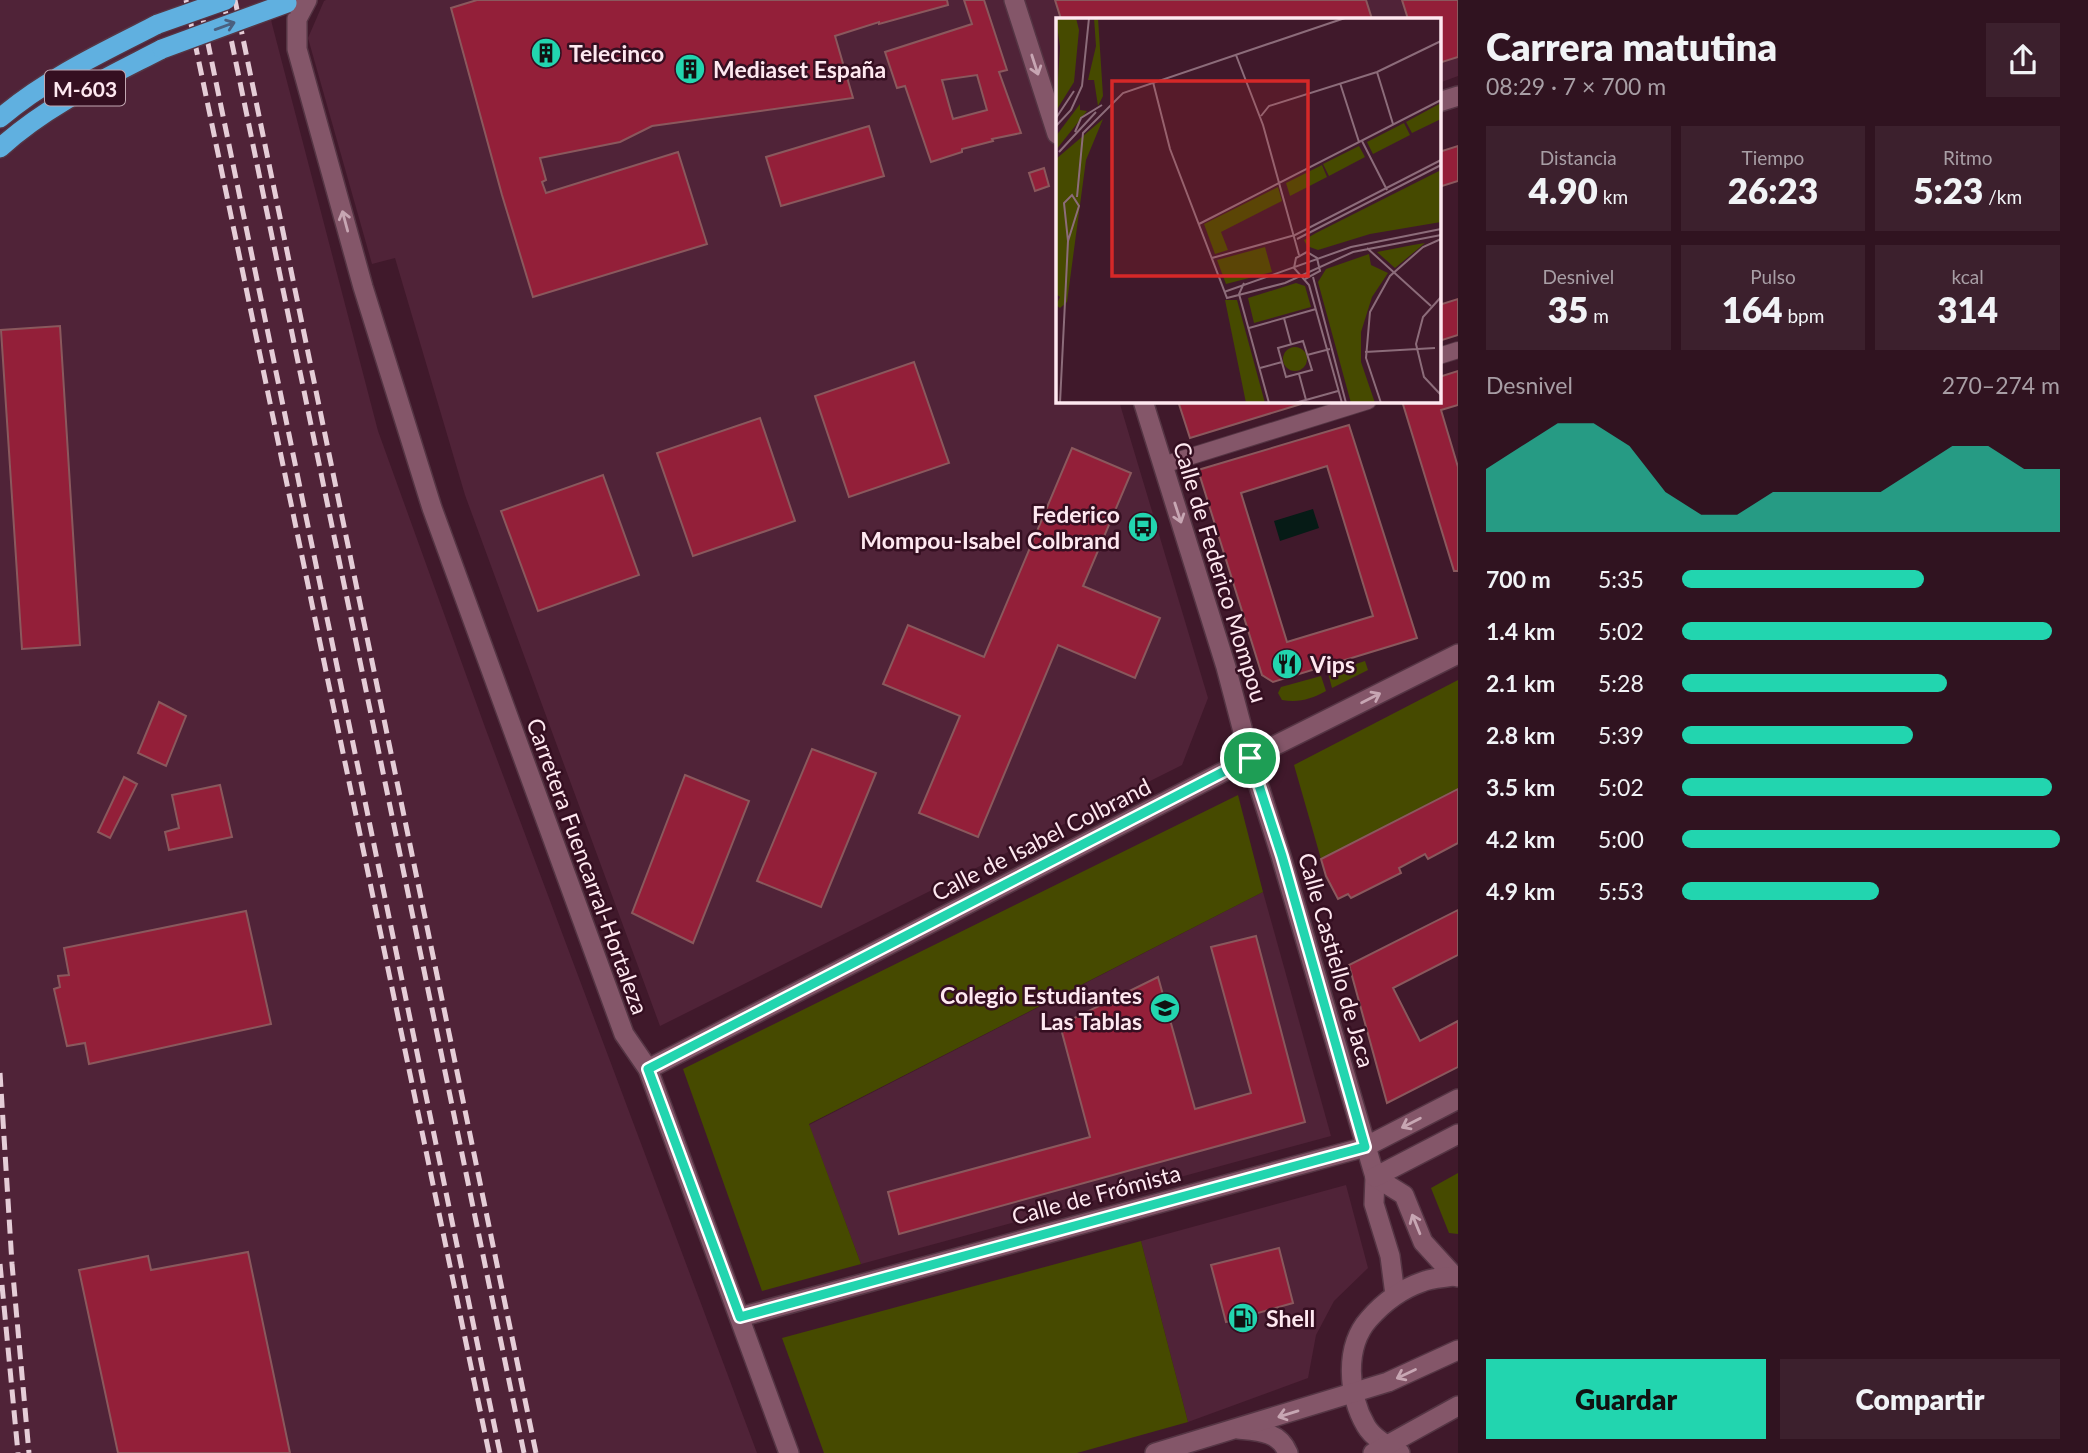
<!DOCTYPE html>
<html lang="es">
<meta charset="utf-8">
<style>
:root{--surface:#301320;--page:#3c202d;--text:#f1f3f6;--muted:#a89ea5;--accent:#22d5af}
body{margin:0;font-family:Lato,sans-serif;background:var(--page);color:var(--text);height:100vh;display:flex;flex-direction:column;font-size:26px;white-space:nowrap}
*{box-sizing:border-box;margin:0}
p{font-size:23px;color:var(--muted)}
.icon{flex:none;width:38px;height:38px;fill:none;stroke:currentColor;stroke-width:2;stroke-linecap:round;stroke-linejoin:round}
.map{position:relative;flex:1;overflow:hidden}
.drawer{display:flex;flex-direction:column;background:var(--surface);width:630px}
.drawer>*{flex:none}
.pin{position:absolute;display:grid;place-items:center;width:60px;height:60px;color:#fff;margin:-30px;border:4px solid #fff;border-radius:50%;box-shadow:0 2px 7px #0007}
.round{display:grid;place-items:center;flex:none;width:74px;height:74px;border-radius:0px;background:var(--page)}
.headline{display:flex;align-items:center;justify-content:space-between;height:119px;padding:0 28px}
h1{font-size:38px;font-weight:800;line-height:52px}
.stats{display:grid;grid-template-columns:repeat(3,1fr);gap:10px;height:119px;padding:7px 28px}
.stats div{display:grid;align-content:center;border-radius:0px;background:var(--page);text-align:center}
.stats b{font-size:35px;font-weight:800}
.stats small{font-size:19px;font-weight:400}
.stats p{font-size:19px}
.chart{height:196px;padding:14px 28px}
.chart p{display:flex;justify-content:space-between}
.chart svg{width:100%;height:126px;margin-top:7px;fill:var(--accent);opacity:.7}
.primary-button{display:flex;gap:14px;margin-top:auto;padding:14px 28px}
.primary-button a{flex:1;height:80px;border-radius:0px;background:var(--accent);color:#111;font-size:28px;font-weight:800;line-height:80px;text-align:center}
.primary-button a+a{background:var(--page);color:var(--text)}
ul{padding:0 28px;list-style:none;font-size:23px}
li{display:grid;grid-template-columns:112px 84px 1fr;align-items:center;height:52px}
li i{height:18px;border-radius:9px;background:var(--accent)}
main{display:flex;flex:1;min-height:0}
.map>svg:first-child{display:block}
.built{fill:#502338}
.green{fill:#464a00}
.water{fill:#061b16}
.building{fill:#931f39;stroke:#8a585d;stroke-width:2;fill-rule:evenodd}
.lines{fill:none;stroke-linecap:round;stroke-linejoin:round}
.pedestrian-casing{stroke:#553544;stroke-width:18}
.minor-casing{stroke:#553544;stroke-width:22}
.tertiary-casing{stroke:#553544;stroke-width:22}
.trunk-casing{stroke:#553544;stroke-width:22}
.pedestrian{stroke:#845669;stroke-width:16}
.minor{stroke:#845669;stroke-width:19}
.tertiary{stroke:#845669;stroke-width:19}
.trunk{stroke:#60b0e0;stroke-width:19}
.rail{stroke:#e5cdd7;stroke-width:5;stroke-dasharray:14 7;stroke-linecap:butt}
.trunk-bridge-casing{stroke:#553544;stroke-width:22;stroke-linecap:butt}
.trunk-bridge{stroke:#60b0e0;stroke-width:19}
.oneway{stroke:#4a6080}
.oneway2{stroke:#c7a6b3}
.route-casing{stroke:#fff;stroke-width:14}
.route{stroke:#22d5af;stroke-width:9}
.labels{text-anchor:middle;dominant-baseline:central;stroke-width:5;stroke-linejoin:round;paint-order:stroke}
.shield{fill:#350f21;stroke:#c2a7b2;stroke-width:2}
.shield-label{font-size:21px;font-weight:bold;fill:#fee8f0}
.poi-label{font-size:23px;font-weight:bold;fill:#fee8f0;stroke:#350f21;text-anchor:start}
.street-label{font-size:23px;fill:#fee8f0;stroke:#350f21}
.inset-road{fill:none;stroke:#8c6c7a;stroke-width:2}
.view{fill:#d62828;fill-opacity:0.15;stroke:#d62828;stroke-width:3.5}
.inset-edge{fill:none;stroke:#fee8f0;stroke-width:3.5}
</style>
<main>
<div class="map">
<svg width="1458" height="1453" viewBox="0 0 1458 1453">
<rect width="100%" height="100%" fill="#40192b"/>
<g class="built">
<polygon points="0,0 267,0 272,24 378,431 486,730 757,1453 0,1453"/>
<polygon points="326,0 1458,0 1458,76 1439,83 1439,19 1057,19 1057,401 1119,401 1208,698 1182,765 660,1026 465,495 395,258 372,264 308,38 324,1"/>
<polygon points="1263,892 1331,1136 861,1264 809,1125"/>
<polygon points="1346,1185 1368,1268 1334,1301 1316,1335 1308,1378 1188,1422 1141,1241"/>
</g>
<g class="green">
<polygon points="1365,661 1368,670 1332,688 1328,673"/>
<path d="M 1321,676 L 1326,691 C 1311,699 1299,703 1282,700 L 1278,693 L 1281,687 Z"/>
<polygon points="1458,680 1458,789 1321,859 1294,765"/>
<polygon points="1238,795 1263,892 809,1124 861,1264 762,1291 683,1069"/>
<polygon points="1458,1173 1458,1234 1449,1233 1431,1188"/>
<polygon points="1141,1241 1188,1422 1077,1453 824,1453 782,1338"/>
</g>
<polygon class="water" points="1313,509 1319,528 1280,541 1274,521"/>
<g class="building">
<polygon points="477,0 947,0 948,5 879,24 879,22 835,36 853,98 652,126 620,142 540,158 546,180 542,182 546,193 678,152 707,244 533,297 502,195 451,8"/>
<path d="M 964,0 L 984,0 L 1007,70 L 999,72 L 1021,133 L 992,139 L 993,141 L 962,149 L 962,152 L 931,162 L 905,86 L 897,88 L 885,52 L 972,24 ZM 977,75 L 987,110 L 953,119 L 942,80 Z"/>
<polygon points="1055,0 1366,0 1372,19 1061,19"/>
<polygon points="1402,0 1458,0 1458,57 1439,63 1439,19 1408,19"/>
<polygon points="869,126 884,176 781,206 766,157"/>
<polygon points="1458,146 1458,181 1439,187 1439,152"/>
<polygon points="1044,168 1049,186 1035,191 1029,173"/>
<polygon points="1458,299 1458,335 1439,341 1439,305"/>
<polygon points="60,326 80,645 22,649 1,330"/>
<polygon points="914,362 949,463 849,497 815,396"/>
<polygon points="1458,371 1458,405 1441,410 1458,467 1458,571 1454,571 1402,401 1438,401 1439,403 1439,377"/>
<polygon points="1178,401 1300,401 1301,404 1190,438"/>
<polygon points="760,418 795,521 693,556 657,453"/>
<path d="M 1349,425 L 1417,638 L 1273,682 L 1262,675 L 1198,470 ZM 1327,466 L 1373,616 L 1287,642 L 1241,493 Z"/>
<polygon points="1072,448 1131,473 1083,586 1160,618 1135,678 1058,645 978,837 919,813 960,716 883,684 908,625 984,657"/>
<polygon points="603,475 639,575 538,611 501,511"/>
<polygon points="159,702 186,716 166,766 138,753"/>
<polygon points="812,749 876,773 821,907 757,881"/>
<polygon points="685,775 749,801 693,943 632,913"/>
<polygon points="124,777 137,784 110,838 98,832"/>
<polygon points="220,785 232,837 169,850 165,832 179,828 172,795"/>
<polygon points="1458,789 1458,843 1428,859 1425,854 1399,868 1401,873 1351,898 1348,894 1338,899 1326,876 1321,859"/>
<polygon points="1458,910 1458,955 1393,988 1420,1041 1458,1021 1458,1067 1387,1103 1349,965"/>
<polygon points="246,911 271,1024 89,1064 85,1043 67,1046 54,989 60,987 58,976 69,975 64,948"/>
<polygon points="1256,936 1305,1122 899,1234 888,1192 1090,1137 1060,1025 1158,977 1195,1109 1251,1093 1211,947"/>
<polygon points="1279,1248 1293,1303 1226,1322 1211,1265"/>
<polygon points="248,1252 290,1453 118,1453 79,1270 148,1256 151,1270"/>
</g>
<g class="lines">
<g class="pedestrian-casing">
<g id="pedestrian">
<polyline points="1439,356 1458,350"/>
<polyline points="1163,465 1368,401"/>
</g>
</g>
<g class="minor-casing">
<g id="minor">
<polyline points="307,0 297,19 297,49 363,287 432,508 624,1034 648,1069 789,1453"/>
<polyline points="1014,0 1057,134"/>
<polyline points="1439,102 1458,96"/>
<polyline points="1143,401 1226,667 1250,758 1281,856 1375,1177 1374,1204 1390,1256 1395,1295"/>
<polyline points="648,1069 1250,758 1458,654"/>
<polyline points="1375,1177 1404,1195 1423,1242 1454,1276"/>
<polyline points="1375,1177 1458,1134"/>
<polyline points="740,1317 1365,1147 1458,1099"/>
<path d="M 1238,1429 C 1258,1431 1279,1431 1288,1453"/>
<path d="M 1400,1453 C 1388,1446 1373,1438 1366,1426 C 1348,1395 1344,1347 1369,1319 C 1383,1303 1402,1289 1422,1282 C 1431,1278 1443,1278 1454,1276 L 1458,1277"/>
</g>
</g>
<g class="tertiary-casing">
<g id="tertiary">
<polyline points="1155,1453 1388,1382 1458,1350"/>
<polyline points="1373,1453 1458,1406"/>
</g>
</g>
<g class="trunk-casing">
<g id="trunk">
<path d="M 0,118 C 47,78 103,52 158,24"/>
<path d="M 0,148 C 47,105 106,78 162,49"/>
</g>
</g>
<use href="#pedestrian" class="pedestrian"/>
<use href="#minor" class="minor"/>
<use href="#tertiary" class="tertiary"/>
<use href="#trunk" class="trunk"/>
<g class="rail">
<polyline points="186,0 489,1453"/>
<polyline points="199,0 500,1453"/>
<polyline points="223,0 524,1453"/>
<polyline points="235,0 536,1453"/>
<polyline points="0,1073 12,1264 29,1453"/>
<polyline points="0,1264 18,1453"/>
</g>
<g class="trunk-bridge-casing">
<g id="trunk-bridge">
<polyline points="158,24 226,0"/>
<polyline points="162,49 287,3"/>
</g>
</g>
<use href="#trunk-bridge" class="trunk-bridge"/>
</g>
<defs><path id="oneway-shaft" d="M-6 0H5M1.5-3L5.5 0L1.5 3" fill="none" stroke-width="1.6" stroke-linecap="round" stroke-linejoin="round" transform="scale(1.75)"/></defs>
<use class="oneway" href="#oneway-shaft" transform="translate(225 26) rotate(-20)"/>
<g class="oneway2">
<use href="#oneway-shaft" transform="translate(1035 65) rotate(72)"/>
<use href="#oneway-shaft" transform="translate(345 221) rotate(-105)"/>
<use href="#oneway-shaft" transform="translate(1178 513) rotate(72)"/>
<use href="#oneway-shaft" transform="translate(1371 698) rotate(-27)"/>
<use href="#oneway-shaft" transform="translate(1411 1123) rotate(153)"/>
<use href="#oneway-shaft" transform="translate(1416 1224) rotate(-112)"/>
<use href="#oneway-shaft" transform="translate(1406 1374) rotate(155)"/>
<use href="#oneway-shaft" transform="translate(1288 1414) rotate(163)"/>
</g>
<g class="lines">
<g class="route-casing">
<polygon id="route" points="1250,758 1282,856 1365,1147 740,1317 648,1069"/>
</g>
<use href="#route" class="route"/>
</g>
<defs>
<g id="building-disc" transform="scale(1.575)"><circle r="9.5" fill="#22d5af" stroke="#350f21"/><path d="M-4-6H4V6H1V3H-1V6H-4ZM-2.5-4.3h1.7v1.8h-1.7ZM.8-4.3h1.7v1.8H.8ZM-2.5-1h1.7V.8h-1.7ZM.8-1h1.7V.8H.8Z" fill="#111"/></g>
<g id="bus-disc" transform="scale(1.575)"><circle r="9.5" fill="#22d5af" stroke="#350f21"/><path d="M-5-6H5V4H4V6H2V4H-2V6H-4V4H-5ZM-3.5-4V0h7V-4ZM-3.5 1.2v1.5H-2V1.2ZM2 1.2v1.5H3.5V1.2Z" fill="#111"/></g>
<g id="restaurant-disc" transform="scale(1.575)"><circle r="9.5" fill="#22d5af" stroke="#350f21"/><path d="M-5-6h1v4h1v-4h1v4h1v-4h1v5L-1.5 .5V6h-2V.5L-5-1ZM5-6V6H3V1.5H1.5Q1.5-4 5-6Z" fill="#111"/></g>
<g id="school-disc" transform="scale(1.575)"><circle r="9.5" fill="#22d5af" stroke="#350f21"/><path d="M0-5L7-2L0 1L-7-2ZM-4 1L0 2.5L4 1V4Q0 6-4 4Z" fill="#111"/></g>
<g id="fuel-disc" transform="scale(1.575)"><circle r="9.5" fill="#22d5af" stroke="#350f21"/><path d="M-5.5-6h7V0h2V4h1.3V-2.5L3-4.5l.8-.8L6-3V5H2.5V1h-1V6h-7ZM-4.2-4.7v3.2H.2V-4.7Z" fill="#111"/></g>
</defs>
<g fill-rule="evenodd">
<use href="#building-disc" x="546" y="53"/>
<use href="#building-disc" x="690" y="69"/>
<use href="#bus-disc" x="1143" y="527"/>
<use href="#restaurant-disc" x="1287" y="664"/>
<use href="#school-disc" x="1165" y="1008"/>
<use href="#fuel-disc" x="1243" y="1318"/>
</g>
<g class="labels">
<rect class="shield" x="45" y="70.5" width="80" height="35" rx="5"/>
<g class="shield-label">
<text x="85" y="88">M-603</text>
</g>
<g class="poi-label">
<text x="569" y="53">Telecinco</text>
<text x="713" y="69">Mediaset España</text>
<text x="1120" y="514" text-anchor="end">Federico<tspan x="1120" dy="26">Mompou-Isabel Colbrand</tspan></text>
<text x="1310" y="664">Vips</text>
<text x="1142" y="995" text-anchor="end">Colegio Estudiantes<tspan x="1142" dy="26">Las Tablas</tspan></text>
<text x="1266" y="1318">Shell</text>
</g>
<g class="street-label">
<text transform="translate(1221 572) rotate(73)">Calle de Federico Mompou</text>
<text transform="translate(1041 839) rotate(-27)">Calle de Isabel Colbrand</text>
<text transform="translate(588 866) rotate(70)">Carretera Fuencarral-Hortaleza</text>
<text transform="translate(1337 960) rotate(74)">Calle Castiello de Jaca</text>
<text transform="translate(1096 1194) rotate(-15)">Calle de Frómista</text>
</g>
</g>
<g transform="translate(1056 18)">
<rect width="385" height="385" fill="#40192b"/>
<path d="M 0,0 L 20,0 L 23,12 L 18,64 L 0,93 L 4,29 ZM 38,0 L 42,0 L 47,78 L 42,88 L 38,62 L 32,62 L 40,28 ZM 385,85 L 385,101 L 356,115 L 350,104 ZM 24,86 L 24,92 L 31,93 L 0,132 L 0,118 ZM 47,101 L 30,142 L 11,284 L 4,290 L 0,287 L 4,279 L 0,276 L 0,141 ZM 348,105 L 354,117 L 317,136 L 311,124 ZM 303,128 L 309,139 L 273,158 L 267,146 ZM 266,147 L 271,159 L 234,178 L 230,165 ZM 385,152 L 385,204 L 314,216 L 262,232 L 251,228 L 248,222 L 260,215 ZM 222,169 L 226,183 L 165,214 L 172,232 L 159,236 L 148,206 ZM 369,225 L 339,250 L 321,234 L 357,227 ZM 209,229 L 216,254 L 170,266 L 161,242 ZM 313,236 L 315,247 L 332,255 L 316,279 L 305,314 L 305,344 L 319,385 L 295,385 L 262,264 L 270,251 ZM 240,265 L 249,268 L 255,289 L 198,305 L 192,280 ZM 169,282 L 181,282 L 209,385 L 190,385 ZM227 341a12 12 0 1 1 24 0a12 12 0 1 1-24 0Z" fill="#464a00"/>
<path class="inset-road" d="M 180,37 L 207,107 L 243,237M 321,54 L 337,106M 97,64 L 114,131 L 171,280 L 229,265 L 297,234 L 385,217M 284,65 L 303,124M 205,98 L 213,88 L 321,54 L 385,23M 0,100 L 18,73M 0,108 L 15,92 L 26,68 L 33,0M 19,114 L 25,100 L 46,87M 306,123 L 331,172M 3,134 L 40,94M 21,179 L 27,115 L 67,75 L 289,0M 143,206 L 385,82M 241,221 L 385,147M 311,230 L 375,288M 156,240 L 239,217 L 385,142M 257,259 L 290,385M 249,261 L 264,253 L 261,240 L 251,234 L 240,240 L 238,250 L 253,267 L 286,385M 188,265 L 183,276 L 213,385M 168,274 L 295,229 L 385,211M 385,279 L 367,299 L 360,326 L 368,359 L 385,377M 228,300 L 235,326M 193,310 L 260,291M 247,323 L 256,352 L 230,359 L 222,330 ZM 309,334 L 379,330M 251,337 L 274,331M 204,350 L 226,344M 243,356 L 250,382M 4,385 L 12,223 L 8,185 L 16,177 L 23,188 L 12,223M 239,385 L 282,373M 325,385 L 310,340 L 314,294 L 334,258 L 367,229 L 385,221"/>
<path class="view" d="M 56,63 L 252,63 L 252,258 L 56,258 Z"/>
<rect width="385" height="385" class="inset-edge"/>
</g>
</svg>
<div class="pin" style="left:1250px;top:758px;background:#1e9e55"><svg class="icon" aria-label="arrive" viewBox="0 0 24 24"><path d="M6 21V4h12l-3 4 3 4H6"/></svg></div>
</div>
<section class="drawer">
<div class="headline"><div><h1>Carrera matutina</h1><p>08:29 · 7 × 700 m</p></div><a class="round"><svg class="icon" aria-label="share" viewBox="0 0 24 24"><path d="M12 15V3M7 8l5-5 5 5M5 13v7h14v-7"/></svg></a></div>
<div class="stats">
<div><p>Distancia</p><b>4.90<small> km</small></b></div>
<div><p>Tiempo</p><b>26:23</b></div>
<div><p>Ritmo</p><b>5:23<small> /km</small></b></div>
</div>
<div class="stats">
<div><p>Desnivel</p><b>35<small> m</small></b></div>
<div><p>Pulso</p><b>164<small> bpm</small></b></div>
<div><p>kcal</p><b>314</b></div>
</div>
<div class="chart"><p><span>Desnivel</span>270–274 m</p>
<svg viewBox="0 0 160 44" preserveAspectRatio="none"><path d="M0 44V22L10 14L20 6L30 6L40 14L50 30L60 38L70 38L80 30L90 30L100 30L110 30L120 22L130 14L140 14L150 22L160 22V44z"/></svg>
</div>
<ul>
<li><b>700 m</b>5:35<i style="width:64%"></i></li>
<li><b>1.4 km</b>5:02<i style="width:98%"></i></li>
<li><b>2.1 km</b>5:28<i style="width:70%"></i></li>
<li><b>2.8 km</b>5:39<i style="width:61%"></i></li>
<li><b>3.5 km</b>5:02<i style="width:98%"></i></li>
<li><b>4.2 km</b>5:00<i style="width:100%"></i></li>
<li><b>4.9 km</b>5:53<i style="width:52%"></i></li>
</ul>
<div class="primary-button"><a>Guardar</a><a>Compartir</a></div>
</section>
</main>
